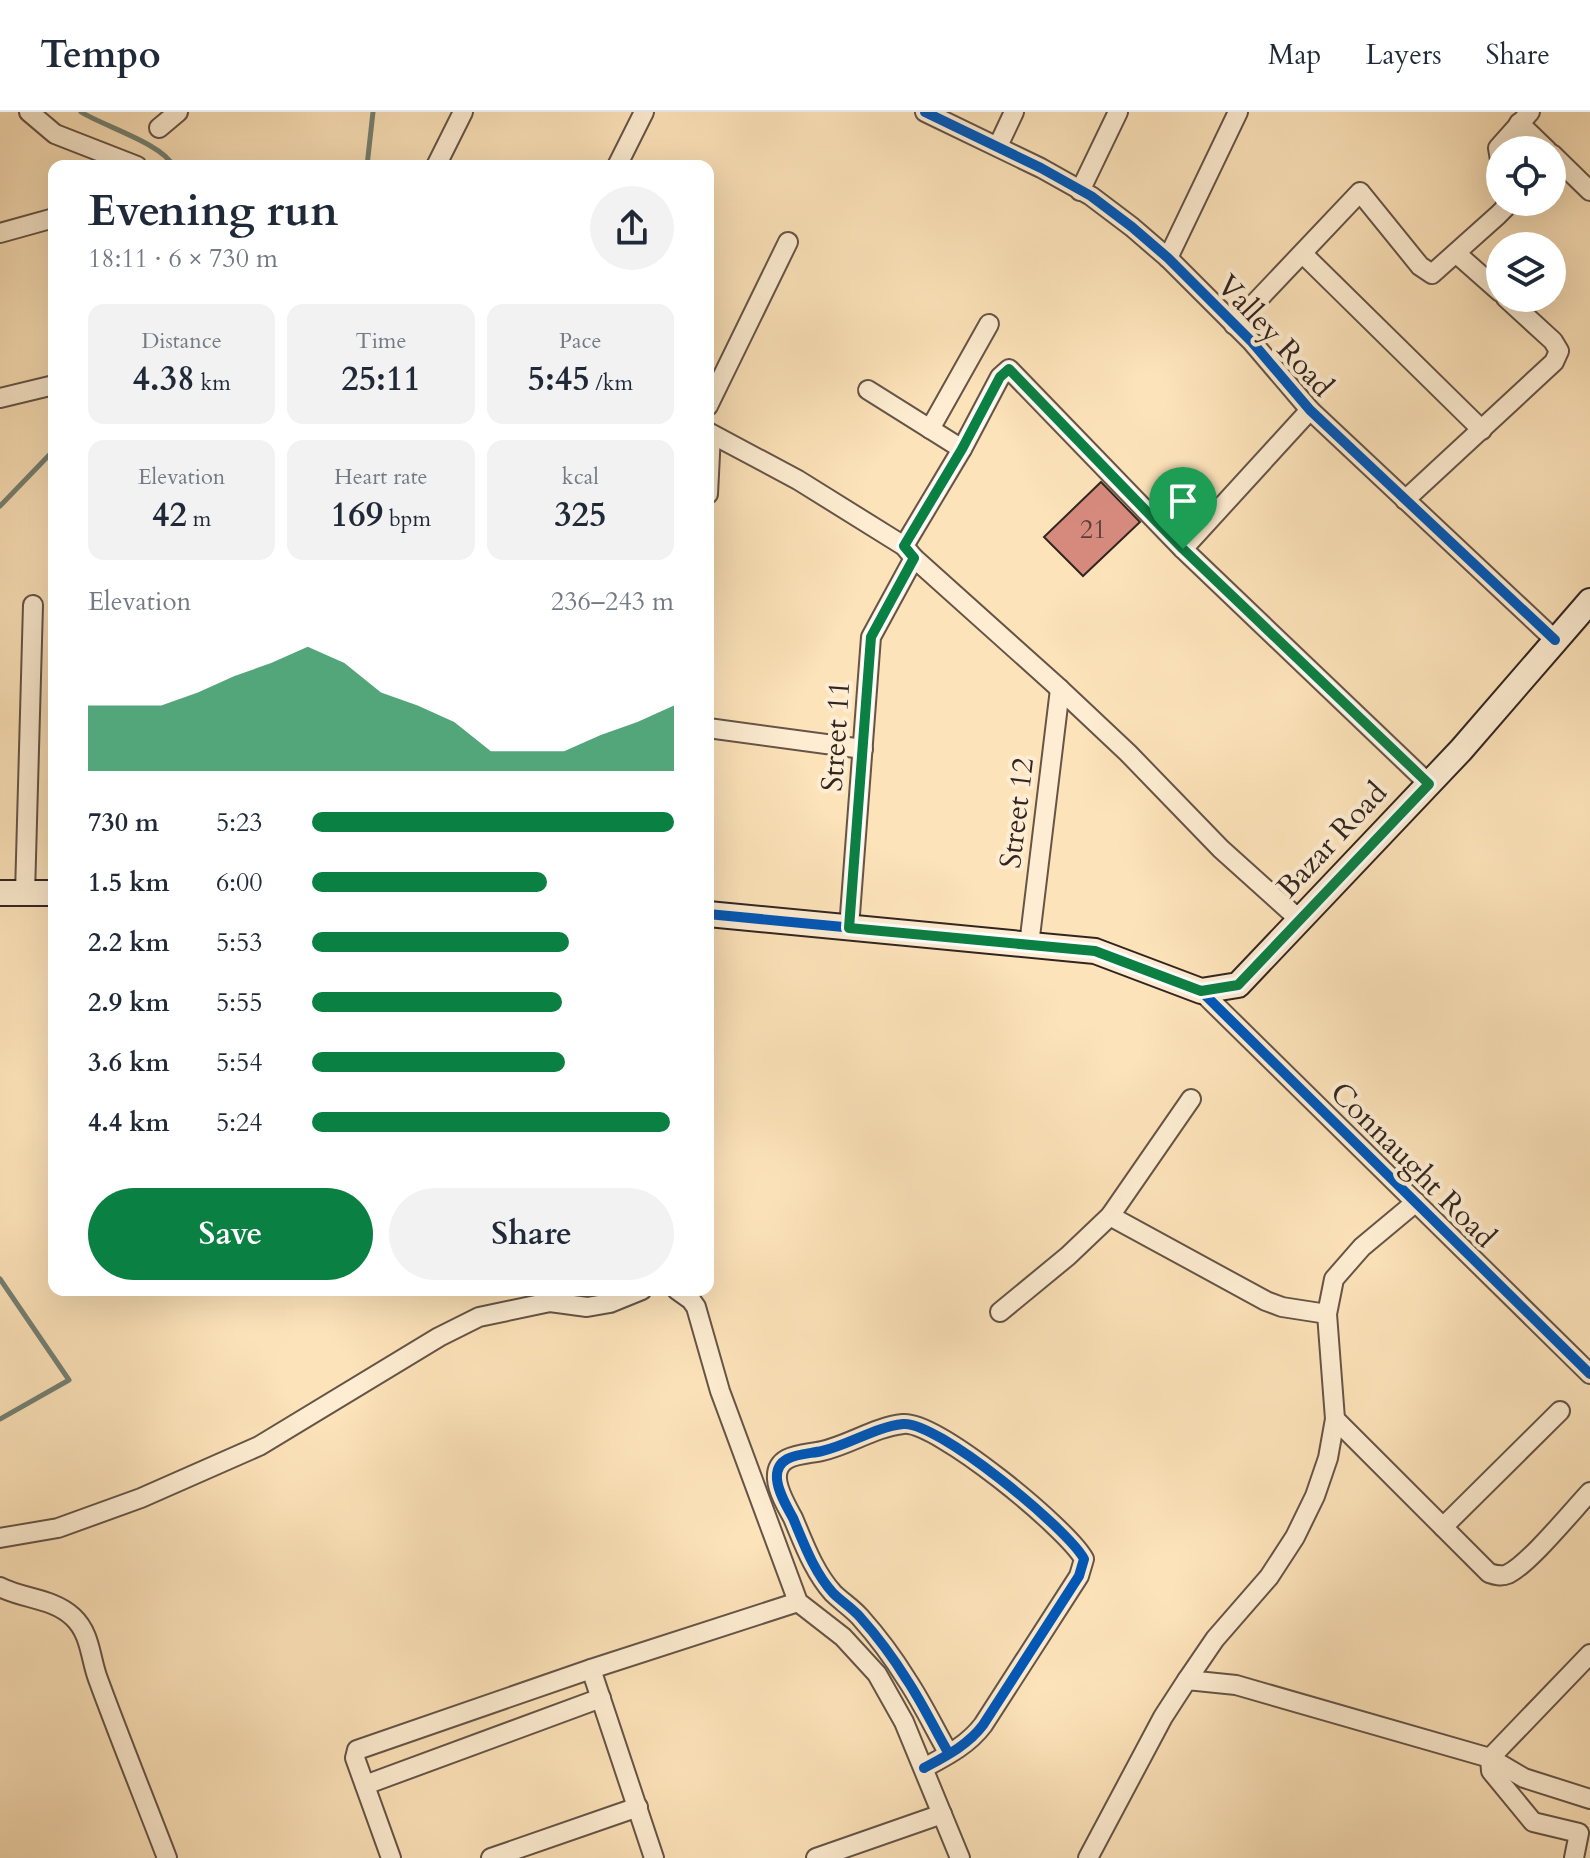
<!DOCTYPE html>
<meta charset="utf-8">
<style>
:root{--surface:#fff;--page:#f2f2f3;--text:#1f2937;--muted:#747a83;--line:#e0e1e3;--accent:#0b8043}
body{margin:0;font-family:Cardo,serif;background:var(--page);color:var(--text);height:100vh;display:flex;flex-direction:column;font-size:30px;white-space:nowrap}
*{box-sizing:border-box;margin:0}
p{font-size:26px;color:var(--muted)}
.icon{flex:none;width:44px;height:44px;fill:none;stroke:currentColor;stroke-width:2;stroke-linecap:round;stroke-linejoin:round}
.map{position:relative;flex:1;overflow:hidden}
.sheet{position:absolute;left:48px;top:48px;width:666px;height:1136px;display:flex;flex-direction:column;background:var(--surface);border-radius:16px;box-shadow:0 8px 32px #0002}
.sheet>*{flex:none}
.controls{position:absolute;left:1486px;top:24px;display:grid;gap:16px}
.controls a{display:grid;place-items:center;width:80px;height:80px;border-radius:50%;background:var(--surface);box-shadow:0 8px 32px #0002;font-size:40px}
.pin{position:absolute;display:grid;place-items:center;width:68px;height:68px;color:#fff;margin:-82px -34px;border-radius:50% 50% 50% 0;rotate:-45deg;box-shadow:0 0 8px #0007}
.pin .icon{rotate:45deg}
.round{display:grid;place-items:center;flex:none;width:84px;height:84px;border-radius:42px;background:var(--page)}
.headline{display:flex;align-items:center;justify-content:space-between;height:136px;padding:0 40px}
h1{font-size:44px;font-weight:700;line-height:60px}
.stats{display:grid;grid-template-columns:repeat(3,1fr);gap:12px;height:136px;padding:8px 40px}
.stats div{display:grid;align-content:center;border-radius:16px;background:var(--page);text-align:center}
.stats b{font-size:34px;font-weight:700}
.stats small{font-size:22px;font-weight:400}
.stats p{font-size:22px}
.chart{height:224px;padding:16px 40px}
.chart p{display:flex;justify-content:space-between}
.chart svg{width:100%;height:144px;margin-top:8px;fill:var(--accent);opacity:.7}
.button{display:flex;gap:16px;margin-top:auto;padding:16px 40px}
.button a{flex:1;height:92px;border-radius:48px;background:var(--accent);color:#fff;font-size:32px;font-weight:700;line-height:92px;text-align:center}
.button a+a{background:var(--page);color:var(--text)}
ul{padding:0 40px;list-style:none;font-size:26px}
li{display:grid;grid-template-columns:128px 96px 1fr;align-items:center;height:60px}
li i{height:20px;border-radius:10px;background:var(--accent)}
header{display:flex;align-items:center;gap:48px;box-sizing:border-box;height:112px;padding:0 40px;background:var(--surface);border-bottom:2px solid var(--line)}
header strong{font-size:38px}
nav{display:flex;gap:44px;margin-inline-start:auto;font-size:28px}
.map>svg:first-child{display:block}
.lines{fill:none;stroke-linecap:round;stroke-linejoin:round}
.stream{stroke:#748174;stroke-width:5}
.building{fill:#d68a7d;stroke:#322521;stroke-width:2}
.street-casing{stroke:#655447;stroke-width:22}
.secondary-casing{stroke:#322521;stroke-width:28}
.street{stroke:#feedd2;stroke-width:18}
.secondary{stroke:#feedd2;stroke-width:24}
.cycleway-casing{stroke:#feedd2;stroke-width:15}
.cycleway{stroke:#0057b8;stroke-width:10}
.route-casing{stroke:#fff;stroke-width:16}
.route{stroke:#0b8043;stroke-width:10}
.labels{text-anchor:middle;dominant-baseline:central;stroke-width:8;stroke-linejoin:round;paint-order:stroke}
.number-label{font-size:26px;fill:#5b3e38}
.street-label{font-size:30px;fill:#322521;stroke:#feedd2}
</style>
<header>
<strong>Tempo</strong>
<nav><a>Map</a><a>Layers</a><a>Share</a></nav>
</header>
<div class="map">
<svg width="1590" height="1746" viewBox="0 0 1590 1746">
<rect width="100%" height="100%" fill="#fde3ba"/>
<filter id="stains"><feTurbulence type="fractalNoise" baseFrequency=".0025" numOctaves="4"/><feColorMatrix values="0 0 0 0 .2 0 0 0 0 .09 0 0 0 0 .02 0 0 0 .5 -.17"/></filter>
<radialGradient id="worn" r=".72"><stop offset=".6" stop-color="#630" stop-opacity="0"/><stop offset="1" stop-color="#630" stop-opacity=".3"/></radialGradient>
<g class="lines">
<g class="stream">
<path d="M 81,0 C 103,14 163,32 173,54"/>
<polyline points="367,54 373,0"/>
<polyline points="0,394 54,338"/>
<polyline points="0,1167 69,1268 0,1307"/>
</g>
</g>
<polygon class="building" points="1101,370 1140,410 1083,464 1044,425"/>
<g class="lines">
<g class="street-casing">
<g id="street">
<polyline points="29,0 55,22 137,54"/>
<polyline points="925,0 1041,56 1091,84 1132,115 1168,146 1252,230 1310,298 1555,528"/>
<polyline points="1519,11 1547,38"/>
<polyline points="159,16 178,0"/>
<polyline points="998,34 1014,0"/>
<polyline points="1552,42 1590,79"/>
<polyline points="1500,48 1498,36 1530,0"/>
<polyline points="436,54 463,0"/>
<polyline points="617,54 644,0"/>
<polyline points="1080,79 1118,0"/>
<polyline points="0,121 54,106"/>
<polyline points="1303,142 1482,318"/>
<polyline points="1457,142 1500,180"/>
<polyline points="1168,146 1238,0"/>
<polyline points="1234,213 1360,80 1420,154 1432,162 1498,103 1505,96 1506,90"/>
<polyline points="868,278 962,337"/>
<polyline points="0,286 54,273"/>
<polyline points="708,294 788,130"/>
<polyline points="930,317 989,212"/>
<polyline points="708,320 798,368 904,434 914,446 1060,577 1128,641 1221,737 1301,809"/>
<polyline points="708,382 711,322"/>
<polyline points="1405,388 1554,250 1559,239 1553,229 1506,186"/>
<polyline points="904,434 962,337 1000,265 1009,257 1183,437 1429,672"/>
<polyline points="1183,437 1310,298"/>
<polyline points="708,616 863,637"/>
<polyline points="25,782 33,493"/>
<polyline points="849,816 871,525 914,446"/>
<polyline points="1029,833 1060,577"/>
<polyline points="1201,879 1590,1262"/>
<polyline points="1110,1104 1266,1189 1282,1195 1327,1202"/>
<polyline points="677,1178 691,1188 696,1195 720,1279 798,1490 843,1525 877,1562 904,1610 960,1746"/>
<polyline points="551,1180 550,1190 587,1195 610,1191 642,1178"/>
<polyline points="1000,1200 1068,1144 1110,1104 1191,987"/>
<path d="M 1335,1307 L 1489,1461 C 1495,1463 1501,1465 1508,1462 C 1529,1452 1572,1399 1590,1380"/>
<polyline points="1443,1415 1560,1299"/>
<polyline points="0,1426 58,1416 141,1386 259,1334 439,1225 479,1205 550,1190"/>
<path d="M 0,1475 C 23,1487 53,1486 73,1505 C 91,1522 90,1546 98,1567 C 120,1627 144,1686 167,1746"/>
<polyline points="591,1557 654,1746"/>
<polyline points="1187,1568 1215,1527 1269,1465 1295,1425 1315,1384 1328,1346 1335,1307 1327,1202 1334,1167 1362,1135 1416,1090"/>
<polyline points="1490,1646 1491,1659 1533,1710 1579,1721 1574,1746"/>
<polyline points="1490,1646 1524,1666 1590,1687"/>
<path d="M 924,1656 C 946,1644 968,1633 983,1613 L 1079,1464 L 1084,1447 C 1068,1417 936,1308 903,1312 C 875,1315 849,1333 822,1339 C 805,1343 775,1341 777,1367 C 778,1380 787,1395 793,1406 C 804,1432 814,1460 833,1481 C 841,1489 852,1496 860,1505 C 877,1524 894,1547 907,1568 C 923,1592 935,1618 949,1642"/>
<polyline points="365,1673 601,1586"/>
<polyline points="391,1746 355,1646 357,1638 591,1557 798,1490"/>
<polyline points="491,1746 638,1695"/>
<polyline points="816,1746 942,1702"/>
<polyline points="1088,1746 1163,1605 1187,1568 1236,1573 1490,1646 1590,1542"/>
</g>
</g>
<g class="secondary-casing">
<g id="secondary">
<polyline points="0,781 54,781"/>
<polyline points="708,802 1095,839 1201,879 1238,873 1461,638 1590,489"/>
</g>
</g>
<use href="#street" class="street"/>
<use href="#secondary" class="secondary"/>
<g class="cycleway-casing">
<g id="cycleway">
<polyline points="925,0 1041,56 1091,84 1132,115 1168,146 1252,230 1310,298 1555,528"/>
<polyline points="708,802 1095,839 1201,879 1590,1262"/>
<path d="M 924,1656 C 946,1644 968,1633 983,1613 L 1079,1464 L 1084,1447 C 1068,1417 936,1308 903,1312 C 875,1315 849,1333 822,1339 C 805,1343 775,1341 777,1367 C 778,1380 787,1395 793,1406 C 804,1432 814,1460 833,1481 C 841,1489 852,1496 860,1505 C 877,1524 894,1547 907,1568 C 923,1592 935,1618 949,1642"/>
</g>
</g>
<use href="#cycleway" class="cycleway"/>
</g>
<g class="lines">
<g class="route-casing">
<polygon id="route" points="1009,257 1183,437 1429,672 1238,873 1201,879 1095,839 849,816 871,525 914,446 904,434 962,337 1000,265"/>
</g>
<use href="#route" class="route"/>
</g>
<g class="labels">
<g class="number-label">
<text x="1093" y="417">21</text>
</g>
<g class="street-label">
<text transform="translate(1275 224) rotate(47)">Valley Road</text>
<text transform="translate(836 624) rotate(-86)">Street 11</text>
<text transform="translate(1017 701) rotate(-83)">Street 12</text>
<text transform="translate(1332 728) rotate(-47)">Bazar Road</text>
<text transform="translate(1413 1053) rotate(45)">Connaught Road</text>
</g>
</g>
<rect width="100%" height="100%" filter="url(#stains)"/>
<rect width="100%" height="100%" fill="url(#worn)"/>
</svg>
<div class="controls">
<a><svg class="icon" aria-label="locate" viewBox="0 0 24 24"><circle cx="12" cy="12" r="6"/><path d="M12 2v4M12 18v4M2 12h4M18 12h4"/></svg></a>
<a><svg class="icon" aria-label="layers" viewBox="0 0 24 24"><path d="M12 4l9 5-9 5-9-5zM3 14l9 5 9-5"/></svg></a>
</div>
<div class="pin" style="left:1183px;top:437px;background:#1e9e55"><svg class="icon" aria-label="arrive" viewBox="0 0 24 24"><path d="M6 21V4h12l-3 4 3 4H6"/></svg></div>
<section class="sheet">
<div class="headline"><div><h1>Evening run</h1><p>18:11 · 6 × 730 m</p></div><a class="round"><svg class="icon" aria-label="share" viewBox="0 0 24 24"><path d="M12 15V3M7 8l5-5 5 5M5 13v7h14v-7"/></svg></a></div>
<div class="stats">
<div><p>Distance</p><b>4.38<small> km</small></b></div>
<div><p>Time</p><b>25:11</b></div>
<div><p>Pace</p><b>5:45<small> /km</small></b></div>
</div>
<div class="stats">
<div><p>Elevation</p><b>42<small> m</small></b></div>
<div><p>Heart rate</p><b>169<small> bpm</small></b></div>
<div><p>kcal</p><b>325</b></div>
</div>
<div class="chart"><p><span>Elevation</span>236–243 m</p>
<svg viewBox="0 0 160 44" preserveAspectRatio="none"><path d="M0 44V24L10 24L20 24L30 20L40 15L50 11L60 6L70 11L80 20L90 24L100 29L110 38L120 38L130 38L140 33L150 29L160 24V44z"/></svg>
</div>
<ul>
<li><b>730 m</b>5:23<i style="width:100%"></i></li>
<li><b>1.5 km</b>6:00<i style="width:65%"></i></li>
<li><b>2.2 km</b>5:53<i style="width:71%"></i></li>
<li><b>2.9 km</b>5:55<i style="width:69%"></i></li>
<li><b>3.6 km</b>5:54<i style="width:70%"></i></li>
<li><b>4.4 km</b>5:24<i style="width:99%"></i></li>
</ul>
<div class="button"><a>Save</a><a>Share</a></div>
</section>
</div>
